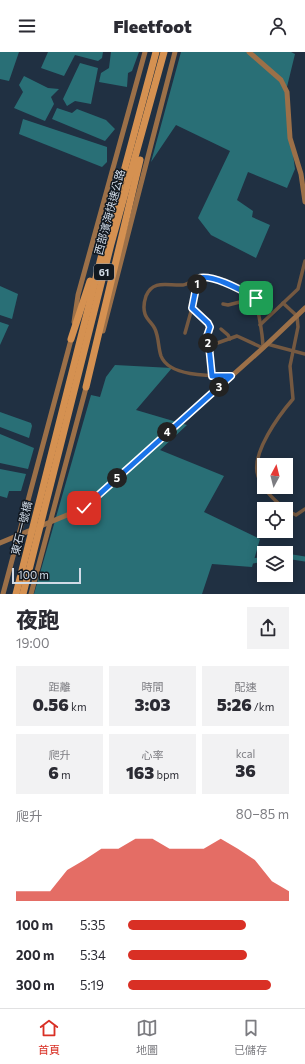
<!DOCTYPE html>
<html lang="zh-TW">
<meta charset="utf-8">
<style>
:root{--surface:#fff;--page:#f2f2f3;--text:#2b2b33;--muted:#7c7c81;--line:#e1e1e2;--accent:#d93025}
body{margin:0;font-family:Commissioner,"Noto Sans TC",sans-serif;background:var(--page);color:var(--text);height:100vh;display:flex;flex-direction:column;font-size:15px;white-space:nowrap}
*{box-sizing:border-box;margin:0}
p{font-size:13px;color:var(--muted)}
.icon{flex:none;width:22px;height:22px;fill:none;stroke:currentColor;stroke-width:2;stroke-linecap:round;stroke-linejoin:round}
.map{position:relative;height:542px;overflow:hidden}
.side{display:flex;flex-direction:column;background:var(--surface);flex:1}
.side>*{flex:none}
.needle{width:26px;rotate:7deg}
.controls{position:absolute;left:257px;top:406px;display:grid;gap:8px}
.controls a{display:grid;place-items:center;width:36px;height:36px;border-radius:0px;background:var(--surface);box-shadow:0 2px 10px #0003;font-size:20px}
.scale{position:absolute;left:12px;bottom:10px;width:69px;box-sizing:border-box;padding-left:4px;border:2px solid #d1dbe7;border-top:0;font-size:11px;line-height:14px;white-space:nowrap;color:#d1dbe7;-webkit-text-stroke:3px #111820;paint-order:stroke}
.pin{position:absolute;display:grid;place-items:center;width:34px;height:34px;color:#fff;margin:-17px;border-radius:8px;box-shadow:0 2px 6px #0006}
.km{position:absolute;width:20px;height:20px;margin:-10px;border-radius:50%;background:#222;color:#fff;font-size:11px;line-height:20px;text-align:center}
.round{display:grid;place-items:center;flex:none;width:42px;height:42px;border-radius:0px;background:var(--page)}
.overview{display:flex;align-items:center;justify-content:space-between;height:68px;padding:0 16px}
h1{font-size:22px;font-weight:800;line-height:30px}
.metrics{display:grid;grid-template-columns:repeat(3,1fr);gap:6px;height:68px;padding:4px 16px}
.metrics div{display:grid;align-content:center;border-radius:0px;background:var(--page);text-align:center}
.metrics b{font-size:17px;font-weight:800}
.metrics small{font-size:11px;font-weight:400}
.metrics p{font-size:11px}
.chart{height:112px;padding:8px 16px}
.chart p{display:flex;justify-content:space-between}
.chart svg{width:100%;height:72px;margin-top:4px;fill:var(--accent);opacity:.7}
ul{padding:0 16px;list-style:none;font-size:13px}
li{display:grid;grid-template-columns:64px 48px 1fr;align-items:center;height:30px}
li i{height:10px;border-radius:5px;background:var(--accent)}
header{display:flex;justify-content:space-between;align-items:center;height:52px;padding:0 16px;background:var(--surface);font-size:18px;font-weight:800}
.tabs{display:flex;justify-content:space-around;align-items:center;height:56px;border-top:1px solid var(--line);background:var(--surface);font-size:11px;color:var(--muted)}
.tabs a{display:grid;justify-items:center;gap:2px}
.tabs .on{color:var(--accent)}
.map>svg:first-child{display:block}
.water{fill:#296f76}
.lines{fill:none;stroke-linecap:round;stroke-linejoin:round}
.canal{stroke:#296f76;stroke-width:5}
.street{stroke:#755941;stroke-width:3.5}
.secondary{stroke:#9c7048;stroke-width:5}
.highway{stroke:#d59151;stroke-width:7}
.route-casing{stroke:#fff;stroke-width:8}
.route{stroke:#1a73e8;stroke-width:5}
.labels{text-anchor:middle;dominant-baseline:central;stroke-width:3;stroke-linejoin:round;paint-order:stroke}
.shield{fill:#111820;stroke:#97a0ab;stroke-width:1}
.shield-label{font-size:10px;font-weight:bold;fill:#d1dbe7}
.street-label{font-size:11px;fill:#d1dbe7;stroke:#111820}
</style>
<header><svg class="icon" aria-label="menu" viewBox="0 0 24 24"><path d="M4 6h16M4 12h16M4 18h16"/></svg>Fleetfoot<svg class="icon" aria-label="person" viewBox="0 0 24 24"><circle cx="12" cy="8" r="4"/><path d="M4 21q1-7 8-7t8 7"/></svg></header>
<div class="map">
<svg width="305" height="542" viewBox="0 0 305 542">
<rect width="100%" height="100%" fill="#203042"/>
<g class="water">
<polygon points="0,0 19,0 9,29 0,27"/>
<polygon points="48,0 103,0 102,6 98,9 75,3 64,24 41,16"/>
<polygon points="111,0 139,0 132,19 128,21 127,35 99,30 101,21 109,16"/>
<polygon points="181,0 291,0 295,2 285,43 295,117 287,136 248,120 237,148 253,159 252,165 270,173 256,206 211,183 198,166 230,99 176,73 151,110"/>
<polygon points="80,11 98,16 91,52 75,49 67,54 63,47"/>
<polygon points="24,24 48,36 59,37 51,45 54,52 45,69 14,56 23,40 19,33"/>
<polygon points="57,56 72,61 77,57 106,68 115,77 105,89 52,67"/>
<polygon points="23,67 107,95 107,110 102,115 19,82"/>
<polygon points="0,234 18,242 12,267 0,263"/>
<polygon points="0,270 9,273 0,293"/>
<polygon points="115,313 172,316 136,358 187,373 160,398 224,424 204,460 260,487 252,515 212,512 202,542 34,542 91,343 100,345 106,325"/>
<polygon points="0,360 31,371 32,374 29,386 0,375"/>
<polygon points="0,382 34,396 28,417 0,411"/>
<polygon points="0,417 26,422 21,439 9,439 7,446 0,444"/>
</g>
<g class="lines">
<g class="canal">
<polyline points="286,504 305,507"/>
<polyline points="247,510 264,507"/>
</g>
<g class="street">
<polyline points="198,226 192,256 209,271 210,275 206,287 209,294 212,324"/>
<path d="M 283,251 L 297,264 L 298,275 L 290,314 L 293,347 C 280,362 250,402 258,424 C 262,437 274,448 285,457"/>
<polyline points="223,252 228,253 256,246"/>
<polyline points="260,273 298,237 305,209"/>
<polyline points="221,277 228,283 230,287"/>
<polyline points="185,281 192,256"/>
<polyline points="267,292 305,302"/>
<path d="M 209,294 L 237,284 L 263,296 C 263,279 258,263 256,246 C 245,240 214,223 202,225 C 195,226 189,232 183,233 C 168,234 153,227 146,244 C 144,250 143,256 145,262 C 147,268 153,272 155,277 C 159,286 158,295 161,304 C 169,325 212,324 231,324"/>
<polyline points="286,458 296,463 305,457"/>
</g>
<g class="secondary">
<polyline points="249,0 281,28 287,40 290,86 301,122 305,150"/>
<polyline points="74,270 78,243 145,0"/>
<polyline points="103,279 175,0"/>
<polyline points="0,491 84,456 263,296 305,256"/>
<polyline points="3,542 72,284"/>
<polyline points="31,542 87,332"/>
</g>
<g class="highway">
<polyline points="71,287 90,229"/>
<polyline points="86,335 140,108"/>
<polyline points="16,542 105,190 156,0"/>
<polyline points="23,542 111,192 164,0"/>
</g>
</g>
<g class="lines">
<g class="route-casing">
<path id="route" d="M 84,456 L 231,324 L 212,324 L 209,294 L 206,287 L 210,275 L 208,271 L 192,256 L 198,226 C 213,222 241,238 256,246"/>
</g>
<use href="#route" class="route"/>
</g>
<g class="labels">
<rect class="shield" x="94" y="212" width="20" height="16" rx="3"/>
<g class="shield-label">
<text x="104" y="220">61</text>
</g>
<g class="street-label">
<text transform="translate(109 160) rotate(-75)">西部濱海快速公路</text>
<text transform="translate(21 476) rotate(-76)">東石一號橋</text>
</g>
</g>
</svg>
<div class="controls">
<a><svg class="needle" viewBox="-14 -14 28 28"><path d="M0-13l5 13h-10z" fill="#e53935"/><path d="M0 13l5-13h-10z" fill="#7c7c81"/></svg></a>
<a><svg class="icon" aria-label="locate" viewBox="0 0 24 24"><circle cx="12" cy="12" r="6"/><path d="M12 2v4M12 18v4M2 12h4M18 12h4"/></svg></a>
<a><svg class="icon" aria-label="layers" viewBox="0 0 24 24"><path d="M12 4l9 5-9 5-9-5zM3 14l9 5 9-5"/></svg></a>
</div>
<div class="scale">100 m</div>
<div class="pin" style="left:256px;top:246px;background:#1e9e55"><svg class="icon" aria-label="arrive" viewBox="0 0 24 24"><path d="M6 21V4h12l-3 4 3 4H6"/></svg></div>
<div class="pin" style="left:84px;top:456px;background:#d93025"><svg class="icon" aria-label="check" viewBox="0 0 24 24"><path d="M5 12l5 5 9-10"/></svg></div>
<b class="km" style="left:197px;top:232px">1</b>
<b class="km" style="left:208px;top:291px">2</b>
<b class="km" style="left:219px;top:335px">3</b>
<b class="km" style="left:167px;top:380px">4</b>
<b class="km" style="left:117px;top:426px">5</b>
</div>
<section class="side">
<div class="overview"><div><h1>夜跑</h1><p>19:00</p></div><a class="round"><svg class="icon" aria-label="share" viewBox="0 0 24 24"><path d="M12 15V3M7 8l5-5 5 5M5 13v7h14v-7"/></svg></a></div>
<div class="metrics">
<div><p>距離</p><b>0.56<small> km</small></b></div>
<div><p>時間</p><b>3:03</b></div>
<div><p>配速</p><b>5:26<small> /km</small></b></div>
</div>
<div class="metrics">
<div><p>爬升</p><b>6<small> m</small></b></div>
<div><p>心率</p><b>163<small> bpm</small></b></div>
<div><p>kcal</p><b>36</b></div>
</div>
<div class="chart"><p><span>爬升</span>80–85 m</p>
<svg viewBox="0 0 160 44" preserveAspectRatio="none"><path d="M0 44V38L10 38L20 38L30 25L40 19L50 12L60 12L70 6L80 6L90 12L100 12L110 12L120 6L130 12L140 19L150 32L160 38V44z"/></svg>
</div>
<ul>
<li><b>100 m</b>5:35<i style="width:73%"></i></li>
<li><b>200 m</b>5:34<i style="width:74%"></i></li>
<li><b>300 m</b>5:19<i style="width:89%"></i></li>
</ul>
</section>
<nav class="tabs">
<a class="on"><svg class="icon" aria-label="home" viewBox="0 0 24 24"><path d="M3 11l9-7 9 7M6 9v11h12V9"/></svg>首頁</a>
<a><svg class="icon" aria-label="map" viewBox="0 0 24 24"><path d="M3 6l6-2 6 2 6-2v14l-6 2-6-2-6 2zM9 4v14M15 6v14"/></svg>地圖</a>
<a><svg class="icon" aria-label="saved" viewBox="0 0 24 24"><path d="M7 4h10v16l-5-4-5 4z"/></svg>已儲存</a>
</nav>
